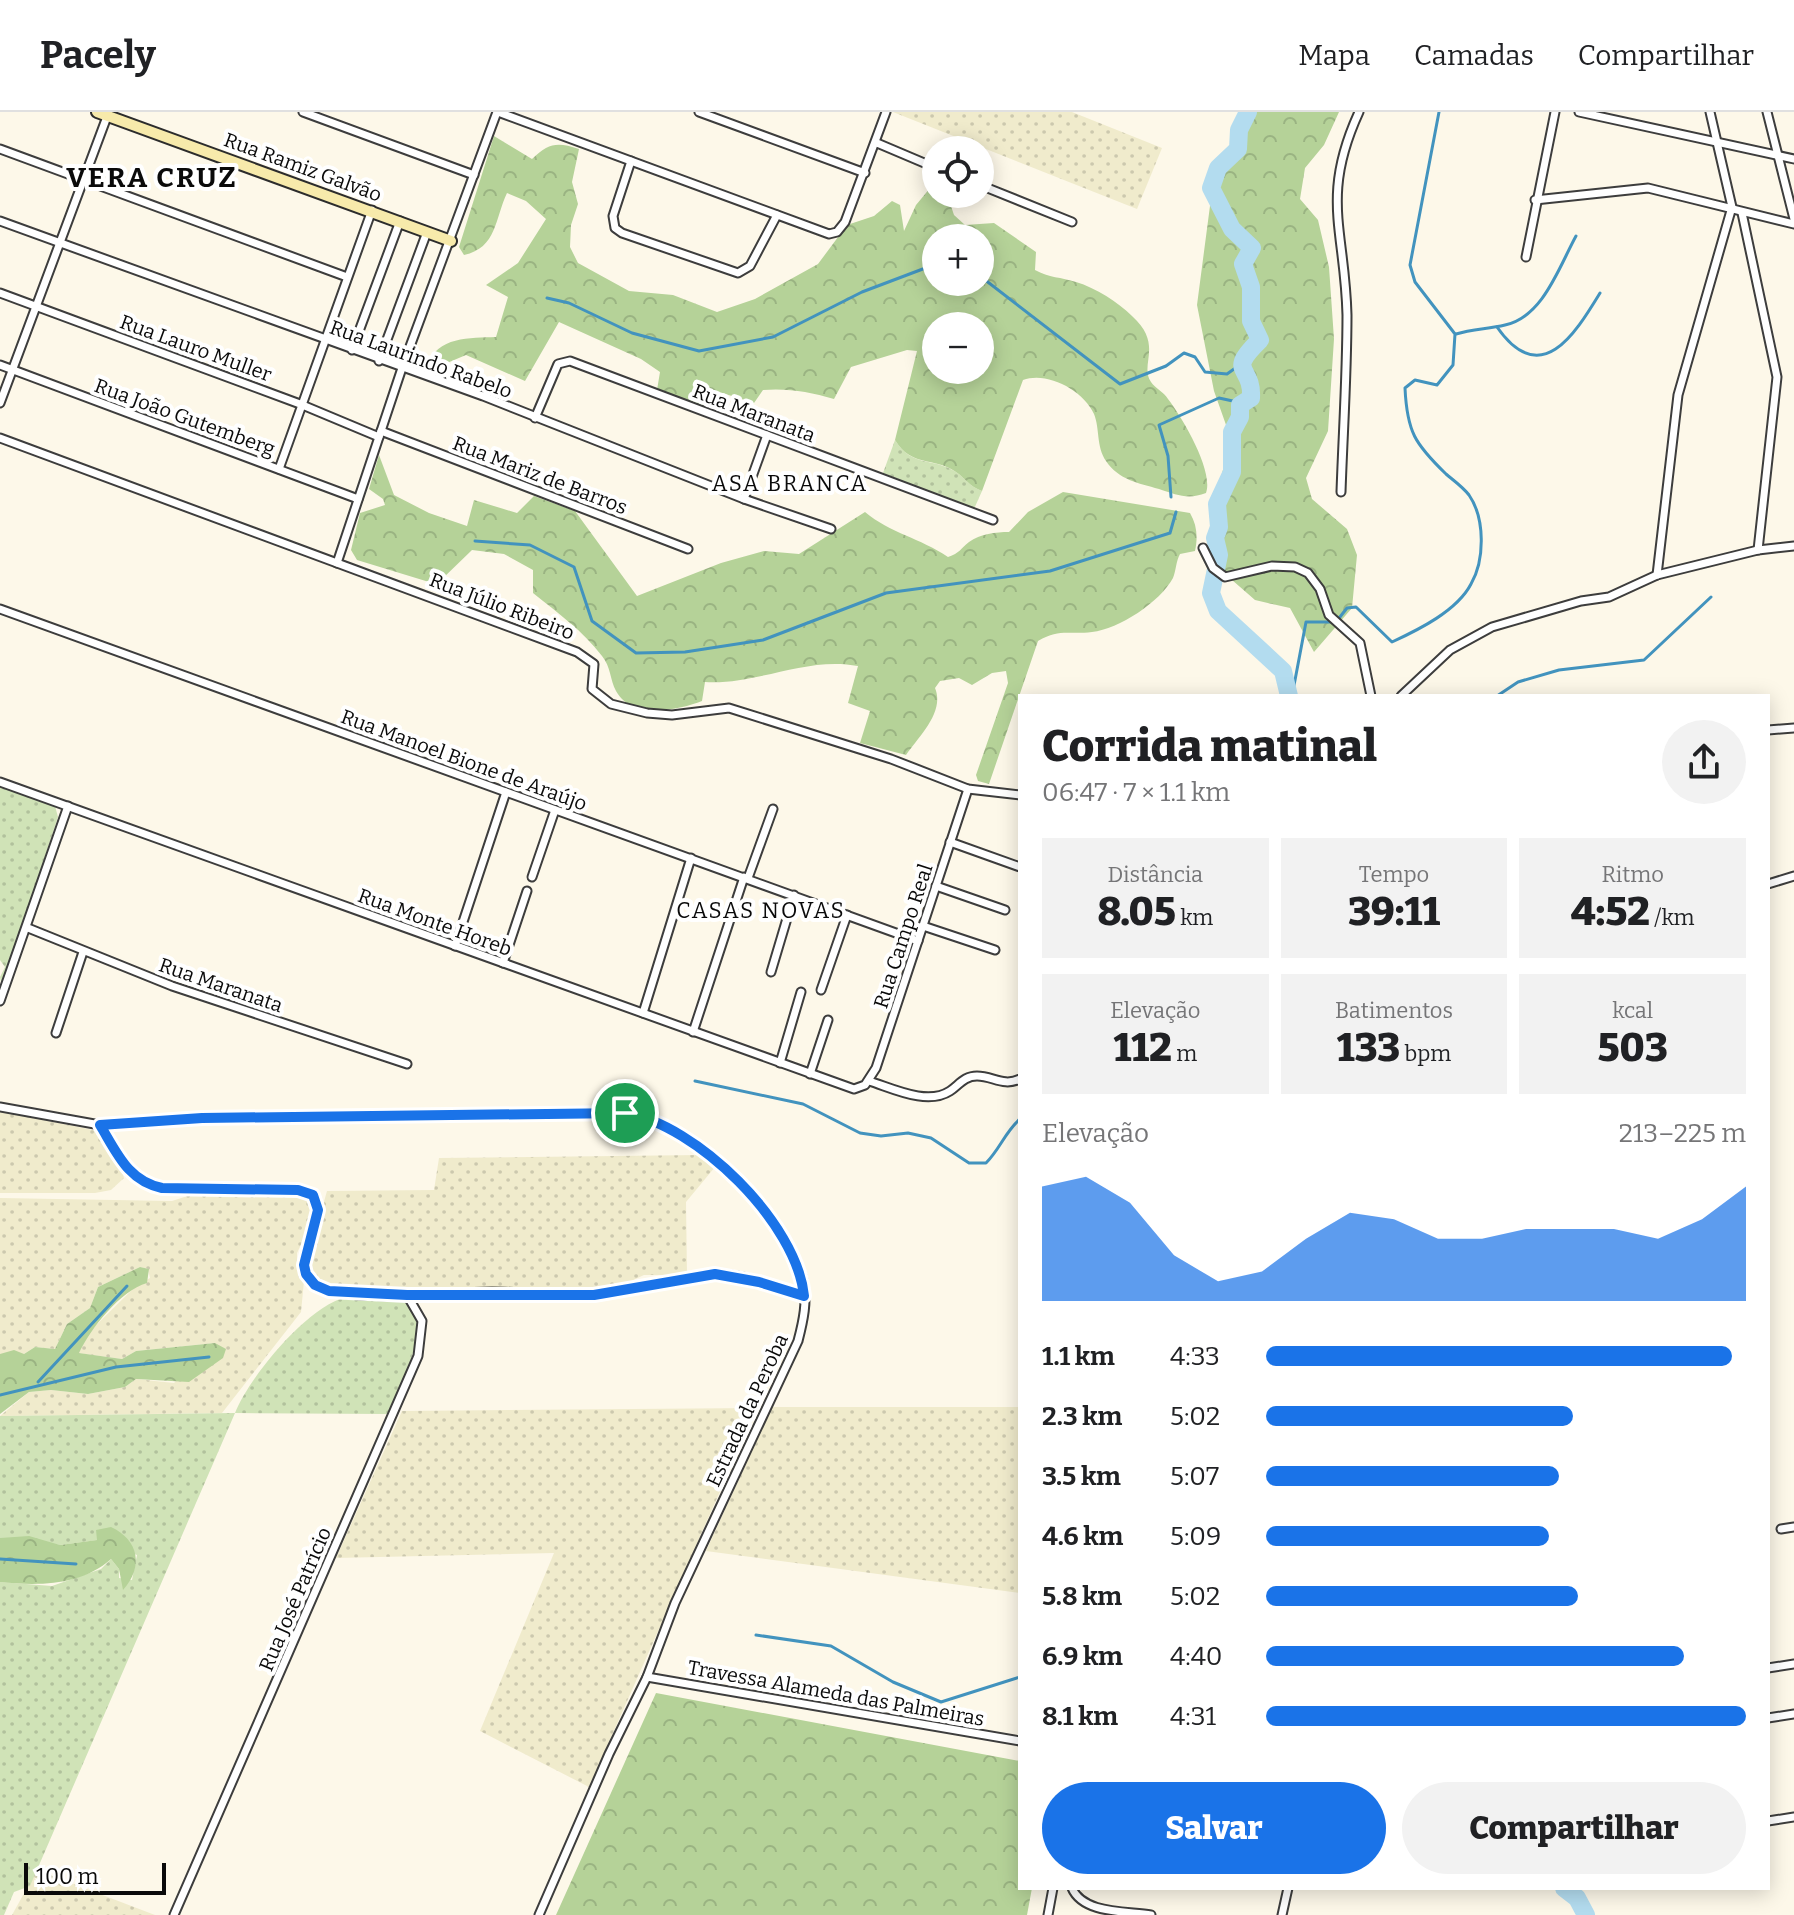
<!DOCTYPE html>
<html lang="pt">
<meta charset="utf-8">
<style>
:root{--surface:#fff;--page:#f2f2f2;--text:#202124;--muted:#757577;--line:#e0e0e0;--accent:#1a73e8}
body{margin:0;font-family:Bitter,serif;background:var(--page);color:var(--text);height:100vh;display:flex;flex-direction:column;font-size:30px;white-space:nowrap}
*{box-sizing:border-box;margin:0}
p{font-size:26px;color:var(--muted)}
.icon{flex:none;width:44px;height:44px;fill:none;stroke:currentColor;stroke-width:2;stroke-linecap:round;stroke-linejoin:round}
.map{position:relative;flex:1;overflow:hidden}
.sheet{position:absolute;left:1018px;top:582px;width:752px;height:1196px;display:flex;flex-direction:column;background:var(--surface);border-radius:0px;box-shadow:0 4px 20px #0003}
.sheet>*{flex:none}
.tools{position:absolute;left:922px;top:24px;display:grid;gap:16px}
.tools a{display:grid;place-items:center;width:72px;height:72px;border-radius:50%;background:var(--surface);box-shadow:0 4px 20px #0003;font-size:40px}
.scale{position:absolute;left:24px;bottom:20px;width:142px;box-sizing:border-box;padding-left:8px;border:4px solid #0a0a0a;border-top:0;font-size:22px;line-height:28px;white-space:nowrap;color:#0a0a0a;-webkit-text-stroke:6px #fff;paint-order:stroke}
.pin{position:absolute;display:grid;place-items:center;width:68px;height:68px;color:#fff;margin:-34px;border:4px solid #fff;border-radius:50%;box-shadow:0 2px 8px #0007}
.round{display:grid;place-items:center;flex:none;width:84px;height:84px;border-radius:42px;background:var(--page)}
.headline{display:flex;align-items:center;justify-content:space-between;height:136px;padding:0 24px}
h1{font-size:44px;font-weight:800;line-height:60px}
.figures{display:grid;grid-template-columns:repeat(3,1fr);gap:12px;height:136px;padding:8px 24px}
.figures div{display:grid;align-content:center;border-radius:0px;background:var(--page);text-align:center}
.figures b{font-size:40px;font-weight:800}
.figures small{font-size:22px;font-weight:400}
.figures p{font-size:22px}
.chart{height:224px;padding:16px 24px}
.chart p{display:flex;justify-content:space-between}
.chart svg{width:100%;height:144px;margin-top:8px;fill:var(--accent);opacity:.7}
.button{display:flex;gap:16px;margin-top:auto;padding:16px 24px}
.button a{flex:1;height:92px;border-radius:48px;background:var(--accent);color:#fff;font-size:32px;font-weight:800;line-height:92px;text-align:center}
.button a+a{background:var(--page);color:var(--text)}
ul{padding:0 24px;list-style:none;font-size:26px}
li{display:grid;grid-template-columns:128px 96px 1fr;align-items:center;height:60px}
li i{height:20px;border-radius:10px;background:var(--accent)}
header{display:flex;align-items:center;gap:48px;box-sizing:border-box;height:112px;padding:0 40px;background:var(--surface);border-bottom:2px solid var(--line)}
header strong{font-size:38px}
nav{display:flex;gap:44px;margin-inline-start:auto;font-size:28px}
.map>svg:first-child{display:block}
.farmland{fill:url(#farmland-dots)}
.green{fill:url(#green-dots)}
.forest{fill:url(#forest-crowns);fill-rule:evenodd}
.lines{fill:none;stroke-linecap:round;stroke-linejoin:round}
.stream{stroke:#4293be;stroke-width:3}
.river{stroke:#b3dcef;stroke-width:18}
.street-casing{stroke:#3d3d3d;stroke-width:11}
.secondary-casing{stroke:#2c2c2c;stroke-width:14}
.street{stroke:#fff;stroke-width:7}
.secondary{stroke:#f7eaab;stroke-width:10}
.route-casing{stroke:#fff;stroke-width:16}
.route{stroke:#1a73e8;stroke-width:10}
.labels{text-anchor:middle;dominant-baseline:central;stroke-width:8;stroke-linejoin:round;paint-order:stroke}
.street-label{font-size:20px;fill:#0a0a0a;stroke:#fff}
.neighbourhood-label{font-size:22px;letter-spacing:2px;fill:#0a0a0a;stroke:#fff}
.district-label{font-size:28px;font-weight:bold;letter-spacing:2px;fill:#0a0a0a;stroke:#fff}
</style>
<header>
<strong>Pacely</strong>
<nav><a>Mapa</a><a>Camadas</a><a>Compartilhar</a></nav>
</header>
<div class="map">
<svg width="1794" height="1803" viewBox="0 0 1794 1803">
<defs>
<pattern id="farmland-dots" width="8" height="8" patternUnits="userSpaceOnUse" patternTransform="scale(2)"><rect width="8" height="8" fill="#f0ebcc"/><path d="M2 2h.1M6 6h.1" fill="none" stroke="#ccc8ae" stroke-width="1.8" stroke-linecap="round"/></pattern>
<pattern id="green-dots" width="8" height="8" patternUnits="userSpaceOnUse" patternTransform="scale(2)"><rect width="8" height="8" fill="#d0e3b7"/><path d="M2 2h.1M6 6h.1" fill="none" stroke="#b1c19c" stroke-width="1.8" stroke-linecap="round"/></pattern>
<pattern id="forest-crowns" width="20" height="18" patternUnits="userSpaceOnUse" patternTransform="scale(2)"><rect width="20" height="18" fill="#b5d298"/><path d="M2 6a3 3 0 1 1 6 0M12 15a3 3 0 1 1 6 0" fill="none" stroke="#9ab382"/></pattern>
</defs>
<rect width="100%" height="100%" fill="#fdf8e9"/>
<g class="farmland">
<polygon points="893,0 1072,0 1162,36 1137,97"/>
<polygon points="0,999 98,1019 120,1051 124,1066 111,1078 95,1081 0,1081"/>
<polygon points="701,1043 715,1055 686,1090 687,1163 644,1163 614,1177 347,1175 320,1171 309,1159 308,1146 327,1079 434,1078 439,1046"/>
<polygon points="203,1079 299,1081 314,1092 315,1103 297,1141 297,1151 304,1169 301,1200 222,1301 0,1304 29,1280 51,1278 88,1282 125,1275 136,1267 174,1271 215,1231 136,1239 122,1247 78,1241 91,1218 136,1174 150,1166 148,1157 140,1155 98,1175 90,1196 67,1212 55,1237 35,1235 24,1242 0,1242 0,1086 172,1089"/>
<polygon points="772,1295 1020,1295 1020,1481 706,1439"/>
<polygon points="757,1296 589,1675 480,1619 554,1441 336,1446 402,1299"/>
<polygon points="37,1758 155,1803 12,1803"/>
</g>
<g class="green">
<path d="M 895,328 C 912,356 933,345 956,360 C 966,367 969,374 982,379 L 974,397 L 883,361 Z"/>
<polygon points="0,675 55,694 58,705 2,875 0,865 5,855 0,848"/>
<path d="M 346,1185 C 362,1185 387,1181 402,1187 C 440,1203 398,1278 387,1302 L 235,1301 L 30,1774 L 14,1780 L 4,1803 L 0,1803 L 0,1470 L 52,1474 L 101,1457 L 111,1447 L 119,1457 L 119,1466 L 132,1468 L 137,1443 L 98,1428 L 60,1433 L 0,1426 L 0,1304 L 235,1301 C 250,1264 307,1195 346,1185 Z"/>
</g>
<g class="forest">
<polygon points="1252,0 1339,0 1324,33 1305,56 1300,87 1318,108 1329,155 1334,227 1328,319 1306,366 1312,387 1347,417 1357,443 1352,496 1314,540 1290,496 1255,488 1224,461 1213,396 1231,327 1214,279 1197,193 1213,71"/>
<path d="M 494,24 L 532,47 C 549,31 557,30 579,37 L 572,70 L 578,92 L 571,113 L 570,135 L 578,151 L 629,179 L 673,183 L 717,200 L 755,187 L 818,152 L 847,113 L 874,104 L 892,89 L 900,93 L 904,119 L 916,93 L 936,69 L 936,82 L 956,82 L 950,91 L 954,103 L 965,113 L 994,111 L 1036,140 L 1035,158 C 1049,166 1061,165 1076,170 C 1096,176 1118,190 1132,204 C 1164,233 1139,252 1151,270 C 1155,276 1164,280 1168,287 C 1182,305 1214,359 1206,381 C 1188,388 1177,383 1159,377 C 1138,371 1119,368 1106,349 C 1096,334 1100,317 1094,302 C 1083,278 1047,259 1023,268 L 982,379 C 969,374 966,367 956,360 C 933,344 912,356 895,328 L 917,239 L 907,238 L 851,255 L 834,287 C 810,280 788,276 763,278 L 754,291 L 719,280 L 703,294 L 657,278 L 660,260 L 641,247 L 559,210 L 525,269 L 466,243 L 447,251 L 441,260 L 427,254 C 437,224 470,226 496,225 L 508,185 L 486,173 L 518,151 L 546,107 L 526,89 L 507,81 C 495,106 497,136 464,143 L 459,135 ZM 936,126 L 980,126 L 980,170 L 936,170 ZM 936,214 L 980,214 L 980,258 L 936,258 Z"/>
<path d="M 379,343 L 394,383 L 429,401 L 467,414 L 474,388 L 517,401 L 534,384 L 575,399 L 637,484 L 721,451 L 764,439 L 799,442 L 865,400 C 890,421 920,426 948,445 C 960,441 960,437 969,430 C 980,422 996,420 1009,420 L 1028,400 L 1063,380 L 1190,401 C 1197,413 1198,425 1195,439 L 1180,442 C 1176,449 1176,459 1173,466 C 1160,490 1119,517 1092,520 C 1068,523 1060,516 1038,529 L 989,672 L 978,669 L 976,663 L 1008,571 L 1006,559 L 992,561 L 972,573 L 959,566 L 940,569 L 935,576 C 945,600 919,624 906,643 L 860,631 L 870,599 L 848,591 L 858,554 C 806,544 758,573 705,570 L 702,589 C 679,598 632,608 616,579 C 610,568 611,555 602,544 C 583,519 558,501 533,481 L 533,458 L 504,442 L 472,438 L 439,470 L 429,470 L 357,448 L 351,438 L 360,401 L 385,393 L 383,387 L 369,377 Z"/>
<path d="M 140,1155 L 149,1157 L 147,1171 C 120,1179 91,1216 79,1241 L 122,1247 L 136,1239 L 215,1231 L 226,1237 L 223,1246 L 189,1270 L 136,1267 L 125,1275 L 88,1282 L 51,1278 L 29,1280 L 0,1302 L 0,1242 L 14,1238 L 24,1242 L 35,1235 L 55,1237 L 67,1212 L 90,1196 L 98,1175 Z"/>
<path d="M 111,1415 C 139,1428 144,1455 123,1478 L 119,1457 L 111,1447 C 81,1474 38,1474 0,1470 L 0,1426 L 29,1424 L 60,1433 L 97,1428 L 96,1418 Z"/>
<polygon points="656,1581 1020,1649 1020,1776 1032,1776 1027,1803 556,1803"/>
</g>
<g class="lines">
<g class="stream">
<polyline points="980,164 1120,272 1166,254 1184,241 1195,245 1205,260 1227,262 1241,252"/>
<polyline points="547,186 569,191 632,221 699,239 773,225 862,180 936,152"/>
<path d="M 1497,215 C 1541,278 1575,222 1600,181"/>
<path d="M 1456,222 C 1472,217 1488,217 1505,213 C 1543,205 1559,155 1576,124"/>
<polyline points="1171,385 1168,344 1159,313 1219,286 1242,291"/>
<polyline points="475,429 530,433 574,455 592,509 636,541 685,540 763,528 886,481 1050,459 1170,421 1176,400"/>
<path d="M 1292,584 L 1306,510 L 1336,510 L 1347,496 L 1356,495 L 1392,530 C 1418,518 1457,499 1471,472 C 1485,448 1485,406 1469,383 C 1463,375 1453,368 1446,362 C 1415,332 1407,320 1405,276 L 1415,268 L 1437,273 L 1453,253 L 1455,222 L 1415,170 L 1410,153 L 1439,0"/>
<polyline points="1497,584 1518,570 1559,558 1644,548 1711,485"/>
<path d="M 695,969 L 803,992 L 860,1021 L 881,1024 L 908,1021 L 931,1026 L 969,1051 L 986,1051 C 1000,1037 1005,1020 1020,1007"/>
<polyline points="38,1270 127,1174"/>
<polyline points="0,1283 116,1255 209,1245"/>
<polyline points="0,1447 76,1452"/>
<polyline points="756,1523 831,1534 893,1570 941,1590 1020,1565"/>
</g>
<g class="river">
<path d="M 1248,0 L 1239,18 L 1238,37 L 1218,56 L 1211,76 L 1232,117 L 1252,136 L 1243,152 L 1251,175 L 1251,209 L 1260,228 C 1225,262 1253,252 1251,286 L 1240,293 L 1240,305 L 1232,320 L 1232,360 L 1217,392 L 1219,415 L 1215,426 L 1219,443 L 1211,481 L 1218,499 L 1283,559 L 1289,584"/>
<polyline points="1564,1776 1577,1786 1586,1803"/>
</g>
<g class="street-casing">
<g id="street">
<polyline points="303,0 474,63"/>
<polyline points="498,0 829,122 837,120 845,110 886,0"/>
<polyline points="699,0 865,61"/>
<polyline points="1579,0 1794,47"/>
<polyline points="1767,0 1794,107"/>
<polyline points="877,31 936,56"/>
<polyline points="0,37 347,165"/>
<polyline points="631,49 613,104 615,116 622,121 738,161 750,154 777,103"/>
<polyline points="980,73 1072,110"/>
<polyline points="1535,88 1648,76 1794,112"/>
<polyline points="1742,101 1777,265 1758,438"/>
<polyline points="0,109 483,284 744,387 831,417"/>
<polyline points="1526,145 1555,0"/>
<polyline points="0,181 300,292 379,325"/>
<polyline points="352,238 400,109"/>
<polyline points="379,249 427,120"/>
<polyline points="0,253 358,387"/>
<polyline points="0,291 108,2"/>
<polyline points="535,306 558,252 570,249 993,408"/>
<polyline points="381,319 688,437"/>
<polyline points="0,326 577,540 594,552 592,577 611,592 647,601 672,603 729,596 891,647 968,677 1020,683"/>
<polyline points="279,357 372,98"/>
<path d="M 1341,380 C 1343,321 1347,262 1347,203 C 1345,118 1320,85 1359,0"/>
<polyline points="744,387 767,323"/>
<polyline points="1203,436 1213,456 1225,465 1272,454 1295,455 1308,461 1320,477 1329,503 1360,531 1371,584"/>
<polyline points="337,451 402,256 497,0"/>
<polyline points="1657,463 1678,283 1732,95 1710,0"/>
<polyline points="0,497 918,829"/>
<polyline points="1401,584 1450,538 1492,515 1581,489 1609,485 1657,463 1758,438 1794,434"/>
<polyline points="1768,618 1794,616"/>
<polyline points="0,670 854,977 865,973 876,956 968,677"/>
<polyline points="950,730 1020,755"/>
<polyline points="532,765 555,698"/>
<polyline points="748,766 773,697"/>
<polyline points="1768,772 1794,764"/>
<polyline points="936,774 1005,798"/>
<polyline points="923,814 995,838"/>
<polyline points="28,816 172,874 407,952"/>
<polyline points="455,834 506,680"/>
<polyline points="503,851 527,779"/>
<polyline points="771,860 794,783"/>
<polyline points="821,878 847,803"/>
<polyline points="0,889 68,694"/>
<polyline points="643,901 691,746"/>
<polyline points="693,920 744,765"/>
<polyline points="56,921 83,840"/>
<polyline points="780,951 801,880"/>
<polyline points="810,962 828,908"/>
<path d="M 869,969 C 892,976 927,994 950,979 C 959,973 964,964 977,964 C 993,964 1003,975 1020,967"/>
<path d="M 0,995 L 100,1013 L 202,1006 L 625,1001 C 695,1012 785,1100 803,1168 C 808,1188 803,1210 798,1229 L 675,1491 L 647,1565 L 609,1642 L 539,1803"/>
<path d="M 100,1013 C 117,1041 128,1069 162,1076 L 298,1078 L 313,1083 C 332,1109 283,1152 316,1173 C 344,1192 455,1180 492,1180 C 532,1180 573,1186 614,1181 C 648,1177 681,1163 716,1162 C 746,1162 776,1175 804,1184"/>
<polyline points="1781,1417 1794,1415"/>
<polyline points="1768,1556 1794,1552"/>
<polyline points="647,1565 1020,1629"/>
<polyline points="1768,1606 1794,1602"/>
<polyline points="1768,1709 1794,1705"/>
<path d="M 1072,1776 C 1083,1802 1126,1799 1151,1803"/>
<polyline points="174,1803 418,1244 422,1209 407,1183"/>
<polyline points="1048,1803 1053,1776"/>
<polyline points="1282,1803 1288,1776"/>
</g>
</g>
<g class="secondary-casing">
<polyline id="secondary" points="97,0 451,129"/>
</g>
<use href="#street" class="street"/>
<use href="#secondary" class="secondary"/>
</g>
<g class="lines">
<g class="route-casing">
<path id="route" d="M 625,1001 C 696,1012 797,1111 804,1184 L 759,1170 L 715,1162 L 594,1183 L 407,1183 L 329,1179 L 315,1173 L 306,1162 L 304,1153 L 318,1098 L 313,1083 L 298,1078 L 162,1076 C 128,1069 117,1041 100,1013 L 202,1006 Z"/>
</g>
<use href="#route" class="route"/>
</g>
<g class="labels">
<g class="street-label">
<text transform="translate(303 55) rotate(20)">Rua Ramiz Galvão</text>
<text transform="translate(196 236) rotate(20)">Rua Lauro Muller</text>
<text transform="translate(421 247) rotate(20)">Rua Laurindo Rabelo</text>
<text transform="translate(754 301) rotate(21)">Rua Maranata</text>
<text transform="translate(185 305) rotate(20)">Rua João Gutemberg</text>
<text transform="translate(540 363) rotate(21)">Rua Mariz de Barros</text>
<text transform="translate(502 494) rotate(21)">Rua Júlio Ribeiro</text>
<text transform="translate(464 648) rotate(20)">Rua Manoel Bione de Araújo</text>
<text transform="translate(435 810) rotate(20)">Rua Monte Horeb</text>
<text transform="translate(903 824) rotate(-72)">Rua Campo Real</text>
<text transform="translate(221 873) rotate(19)">Rua Maranata</text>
<text transform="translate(747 1298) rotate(-65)">Estrada da Peroba</text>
<text transform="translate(295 1487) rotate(-67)">Rua José Patrício</text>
<text transform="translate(836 1581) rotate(10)">Travessa Alameda das Palmeiras</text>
</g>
<g class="neighbourhood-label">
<text x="790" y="371">ASA BRANCA</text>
<text x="761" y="798">CASAS NOVAS</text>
</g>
<g class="district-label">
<text x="152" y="65">VERA CRUZ</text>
</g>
</g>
</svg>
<div class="tools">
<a><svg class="icon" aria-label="locate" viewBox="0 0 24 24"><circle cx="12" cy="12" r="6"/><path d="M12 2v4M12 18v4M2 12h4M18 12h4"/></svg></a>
<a>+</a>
<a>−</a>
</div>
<div class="scale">100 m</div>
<div class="pin" style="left:625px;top:1001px;background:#1e9e55"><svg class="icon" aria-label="arrive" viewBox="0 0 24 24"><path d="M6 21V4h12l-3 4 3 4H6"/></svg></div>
<section class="sheet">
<div class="headline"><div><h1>Corrida matinal</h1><p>06:47 · 7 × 1.1 km</p></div><a class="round"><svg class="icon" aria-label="share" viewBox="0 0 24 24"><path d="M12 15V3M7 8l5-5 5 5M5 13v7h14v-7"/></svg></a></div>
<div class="figures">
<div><p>Distância</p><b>8.05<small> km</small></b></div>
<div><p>Tempo</p><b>39:11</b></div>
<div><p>Ritmo</p><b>4:52<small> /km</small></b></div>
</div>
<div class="figures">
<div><p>Elevação</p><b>112<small> m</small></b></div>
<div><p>Batimentos</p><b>133<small> bpm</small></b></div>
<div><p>kcal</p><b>503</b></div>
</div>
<div class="chart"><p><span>Elevação</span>213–225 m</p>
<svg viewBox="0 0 160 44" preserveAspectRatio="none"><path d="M0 44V9L10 6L20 14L30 30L40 38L50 35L60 25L70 17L80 19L90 25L100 25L110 22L120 22L130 22L140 25L150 19L160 9V44z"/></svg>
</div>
<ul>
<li><b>1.1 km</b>4:33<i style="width:97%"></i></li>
<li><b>2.3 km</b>5:02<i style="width:64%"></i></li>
<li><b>3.5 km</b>5:07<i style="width:61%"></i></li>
<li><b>4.6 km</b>5:09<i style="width:59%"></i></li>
<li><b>5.8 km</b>5:02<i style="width:65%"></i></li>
<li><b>6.9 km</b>4:40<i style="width:87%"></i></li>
<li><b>8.1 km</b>4:31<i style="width:100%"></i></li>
</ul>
<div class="button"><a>Salvar</a><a>Compartilhar</a></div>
</section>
</div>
